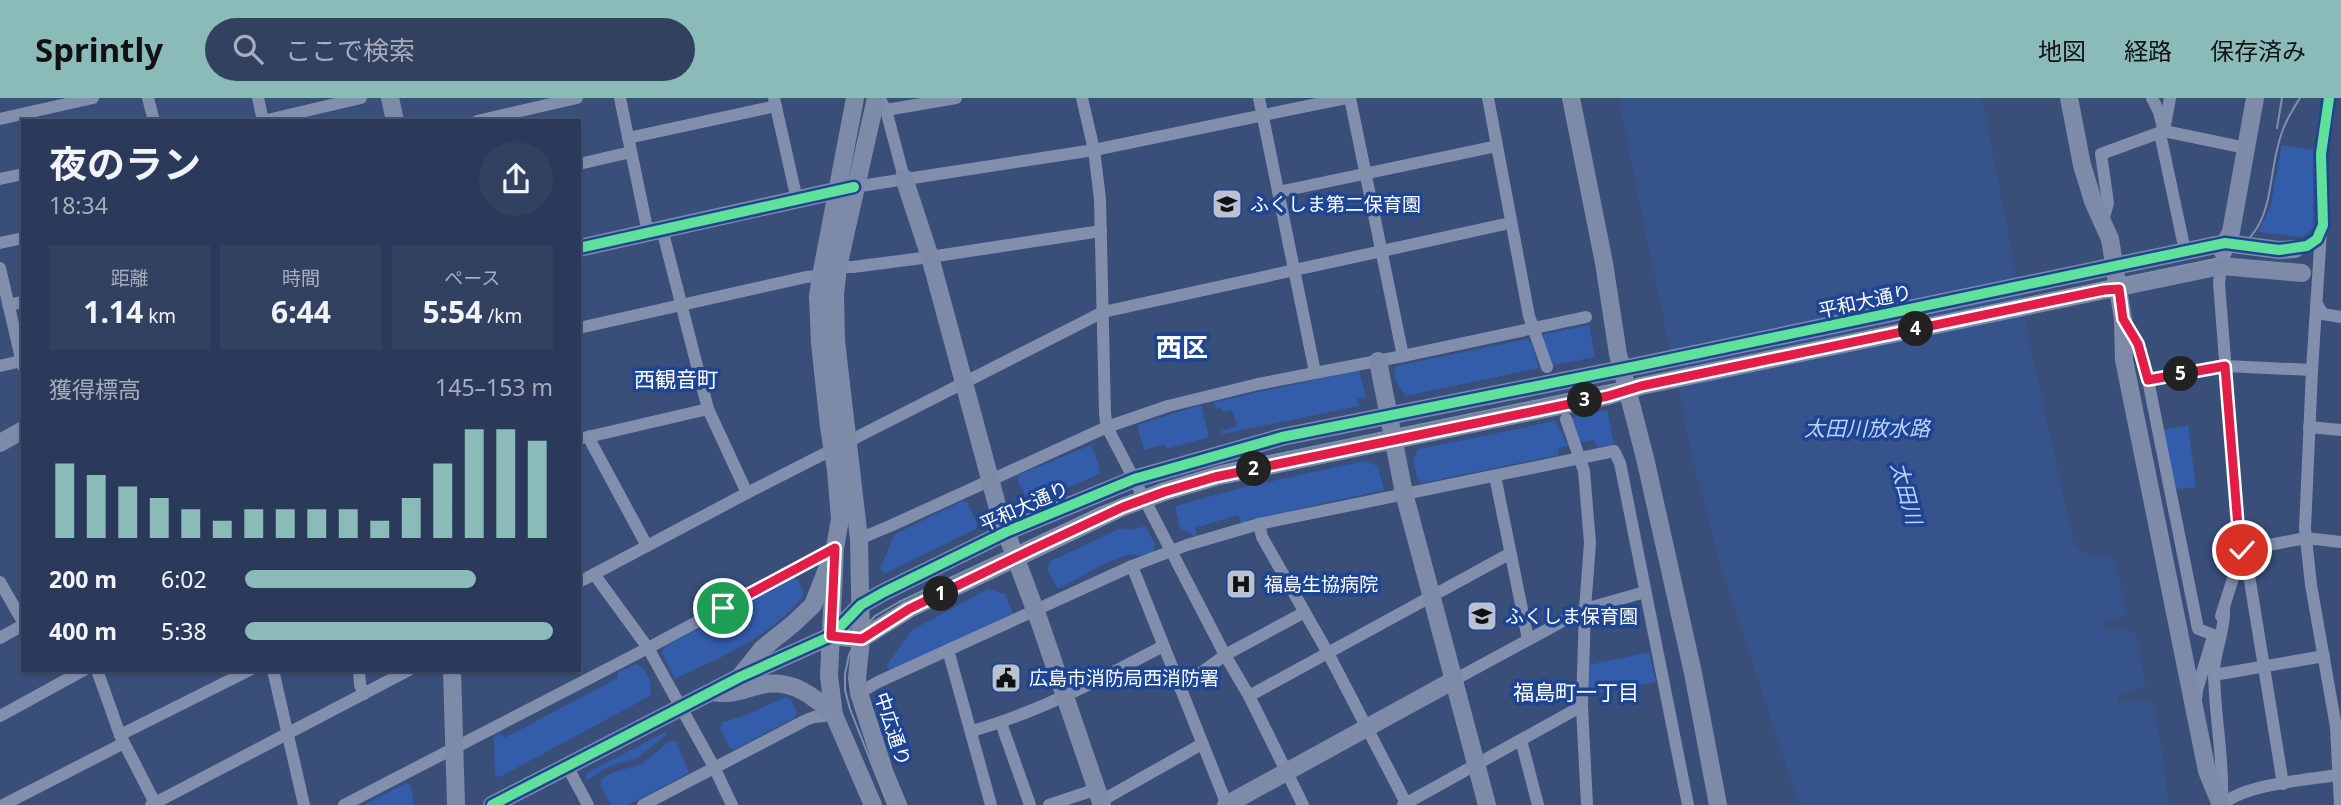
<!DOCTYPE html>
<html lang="ja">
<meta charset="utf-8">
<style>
:root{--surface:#2b3a5b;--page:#334161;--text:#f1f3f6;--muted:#a6adbb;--line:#475471;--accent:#8bbbb9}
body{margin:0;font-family:"Noto Sans","Noto Sans JP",sans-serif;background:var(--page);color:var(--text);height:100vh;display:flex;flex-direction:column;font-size:26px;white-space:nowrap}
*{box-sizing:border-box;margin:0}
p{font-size:23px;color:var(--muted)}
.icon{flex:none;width:38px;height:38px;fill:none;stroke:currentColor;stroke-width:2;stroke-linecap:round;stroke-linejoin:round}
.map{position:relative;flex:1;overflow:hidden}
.drawer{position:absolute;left:21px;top:21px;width:560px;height:553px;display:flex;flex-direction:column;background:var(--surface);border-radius:0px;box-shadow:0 2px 5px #0004,0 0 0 2px var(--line)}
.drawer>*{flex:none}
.pin{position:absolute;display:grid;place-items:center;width:60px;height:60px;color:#fff;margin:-30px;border:4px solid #fff;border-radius:50%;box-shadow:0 2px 7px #0007}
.km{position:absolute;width:35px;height:35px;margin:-18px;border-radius:50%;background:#222;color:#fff;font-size:19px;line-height:35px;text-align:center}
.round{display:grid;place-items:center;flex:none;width:74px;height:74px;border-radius:37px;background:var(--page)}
.headline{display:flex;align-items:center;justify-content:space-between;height:119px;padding:0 28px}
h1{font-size:38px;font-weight:700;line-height:52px}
.metrics{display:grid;grid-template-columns:repeat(3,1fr);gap:10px;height:119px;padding:7px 28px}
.metrics div{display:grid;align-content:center;border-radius:0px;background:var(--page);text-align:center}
.metrics b{font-size:30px;font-weight:700}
.metrics small{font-size:19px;font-weight:400}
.metrics p{font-size:19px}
.chart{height:196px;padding:14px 28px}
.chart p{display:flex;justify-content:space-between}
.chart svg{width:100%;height:126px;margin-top:7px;stroke:var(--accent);stroke-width:6}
ul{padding:0 28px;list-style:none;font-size:23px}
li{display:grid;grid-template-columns:112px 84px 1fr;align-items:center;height:52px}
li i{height:18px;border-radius:9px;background:var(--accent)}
header{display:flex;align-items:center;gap:42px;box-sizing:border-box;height:98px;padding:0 35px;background:var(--accent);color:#111}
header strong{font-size:33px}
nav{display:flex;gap:38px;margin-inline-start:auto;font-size:24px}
.search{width:490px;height:63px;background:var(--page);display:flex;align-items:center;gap:18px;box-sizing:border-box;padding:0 24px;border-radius:38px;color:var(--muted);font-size:26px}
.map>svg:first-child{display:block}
.green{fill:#335caa}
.water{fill:#36538b}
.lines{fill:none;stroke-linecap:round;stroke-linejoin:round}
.street{stroke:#828fac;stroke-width:12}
.secondary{stroke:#7d8ba8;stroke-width:18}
.tram{stroke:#818fab;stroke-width:2}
.cycleway-casing{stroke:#1e4594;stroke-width:15}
.cycleway{stroke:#60e19b;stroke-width:10}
.route-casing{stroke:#fff;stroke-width:14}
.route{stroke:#e11d48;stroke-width:9}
.labels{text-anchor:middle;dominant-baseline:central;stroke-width:7;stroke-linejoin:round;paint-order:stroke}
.poi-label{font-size:19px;fill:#fff;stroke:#1e4594;text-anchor:start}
.street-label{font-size:19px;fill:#fff;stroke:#1e4594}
.neighbourhood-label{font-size:21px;fill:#fff;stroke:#1e4594}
.water-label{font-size:21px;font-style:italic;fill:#bdd1f5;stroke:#1e4594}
.district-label{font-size:26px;font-weight:bold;fill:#fff;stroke:#1e4594}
</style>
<header>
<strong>Sprintly</strong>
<div class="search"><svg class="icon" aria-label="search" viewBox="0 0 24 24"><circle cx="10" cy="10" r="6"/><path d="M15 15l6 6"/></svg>ここで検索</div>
<nav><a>地図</a><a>経路</a><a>保存済み</a></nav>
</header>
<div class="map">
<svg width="2341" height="707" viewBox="0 0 2341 707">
<rect width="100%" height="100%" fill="#394e79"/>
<g class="green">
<polygon points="2282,47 2313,52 2313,130 2303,139 2258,134 2270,110"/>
<polygon points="1589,227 1595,259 1549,268 1541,241 1545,236"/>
<path d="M 1527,241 L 1531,244 L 1539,270 L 1406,298 C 1399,291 1392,278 1396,268 Z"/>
<polygon points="1359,272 1366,299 1357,301 1359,308 1222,336 1221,333 1237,328 1232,312 1223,314 1221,310 1216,311 1214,304"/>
<polygon points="1201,307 1209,339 1167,351 1165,346 1144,352 1137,327"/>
<polygon points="1607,312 1614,346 1597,349 1594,342 1579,345 1570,320"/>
<polygon points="1555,323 1569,348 1558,350 1559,357 1422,385 1417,380 1413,360 1419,351"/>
<polygon points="2188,327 2196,389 2175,391 2162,332"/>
<polygon points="1091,347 1100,371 1099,376 1035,404 1029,404 1018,384 1018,377"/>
<polygon points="1364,363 1378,368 1384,392 1248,422 1242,427 1238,417 1195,430 1198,440 1180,430 1175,408 1249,388"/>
<polygon points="962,403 967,404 977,425 976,431 884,476 880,470 895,436"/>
<path d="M 1146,428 L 1155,447 L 1153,455 C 1138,461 1136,454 1125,458 C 1101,466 1080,479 1058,491 L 1047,471 L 1051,463 L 1121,430 L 1132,432 Z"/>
<path d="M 793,480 L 798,481 L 804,497 C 772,539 721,559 675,581 L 662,555 L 664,549 Z"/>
<polygon points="988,491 1005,496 1013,515 890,574 887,567 912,532"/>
<polygon points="1649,554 1656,584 1589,597 1589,567"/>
<path d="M 637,566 C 648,572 653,587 650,598 L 500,679 L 495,677 L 494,638 L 500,635 L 504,640 L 618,580 L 618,574 Z"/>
<polygon points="785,599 790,601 797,614 795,620 735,651 730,650 720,631 723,624 746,617"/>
<polygon points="665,634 667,636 636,661 610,668 587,682 586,680 587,675"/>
<polygon points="671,642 676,643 689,675 628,707 611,707 601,689 601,682 611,675 642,666"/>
<polygon points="406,685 411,687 414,707 364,707"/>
</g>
<path class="water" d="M 1618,0 L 1982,0 L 2027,232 L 2074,446 C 2086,459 2098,459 2114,460 L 2128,517 L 2103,525 L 2104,532 L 2135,533 L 2146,589 L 2118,598 L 2118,605 L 2152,603 L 2160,639 L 2169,707 L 1799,707 L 1722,473 L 1693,364 Z"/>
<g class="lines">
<g class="street">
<polyline points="148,0 154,23"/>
<polyline points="258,0 263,23 361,0"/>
<polyline points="620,0 648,135"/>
<polyline points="774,0 797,102"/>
<polyline points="879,0 886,12 904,80"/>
<polyline points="1082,0 1094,52 1100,101 1105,316 1107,329 1225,557 1249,598 1303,707"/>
<polyline points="1259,0 1315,274"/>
<polyline points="1350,0 1403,258"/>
<polyline points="1488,0 1529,218 1547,269"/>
<polyline points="2152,0 2159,14 2163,30"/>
<polyline points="2170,0 2164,33 2161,40 2185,153"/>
<polyline points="886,12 956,0"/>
<polyline points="0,21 93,0"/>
<polyline points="477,23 577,0"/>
<polyline points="628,40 776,8"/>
<polyline points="579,66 631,54"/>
<polyline points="0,81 23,76"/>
<polyline points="854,89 1094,52 1346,0"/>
<polyline points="1278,94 1497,48"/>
<polyline points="2103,123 2108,105 2101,56 2164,33 2246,50"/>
<polyline points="662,131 708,311 747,395"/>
<polyline points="2321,134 2312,272 2305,431 2311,487 2336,629 2340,707"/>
<polyline points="0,145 23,140"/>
<path d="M 2295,151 C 2308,147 2318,145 2322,131 L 2321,56 L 2329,0"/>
<polyline points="2221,168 2219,185 2239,441 2250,483 2283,686"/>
<polyline points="838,169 853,169 930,159 1101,133"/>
<polyline points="0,170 23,269"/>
<polyline points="8,207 23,204"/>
<polyline points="2318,208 2323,216 2341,219"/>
<polyline points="2125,224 2138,246 2148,282 2198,531 2214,537"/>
<polyline points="579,230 806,179 821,178"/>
<polyline points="0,268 21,263"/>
<polyline points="2148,282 2225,268 2312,272"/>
<polyline points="1566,321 1584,373 1590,445 1585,511 1582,608 1587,707"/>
<polyline points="2309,329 2341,332"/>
<polyline points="590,338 592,346 647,448"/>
<polyline points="579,341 708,311"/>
<polyline points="1495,378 1528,541"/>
<polyline points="1259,426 1262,439 1328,555 1407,707"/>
<polyline points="859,441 890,428 1107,329 1168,308 1258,286 1403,258 1586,219"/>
<polyline points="2242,452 2306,440 2341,444"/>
<polyline points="1132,468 1227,707"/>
<polyline points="594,476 648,550 714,669 732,707"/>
<polyline points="0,484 23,524"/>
<polyline points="579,484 747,395 1103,214 1510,125"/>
<polyline points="2221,518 2242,452"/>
<polyline points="0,540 23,527"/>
<polyline points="948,552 991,707"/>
<polyline points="97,572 120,637 156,707"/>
<polyline points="273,572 304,707"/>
<polyline points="359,572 360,587 364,596"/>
<polyline points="2214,577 2324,558"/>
<polyline points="1454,582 1585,511 1645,494"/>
<polyline points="1180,590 1225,557 1303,515"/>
<polyline points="859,595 878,584 1132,468 1187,447 1259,426 1614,353 1620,365 1688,707"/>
<polyline points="1249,598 1509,456"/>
<polyline points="2196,602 2197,592 2212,542"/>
<polyline points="0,618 84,572"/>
<polyline points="1001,625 1030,707"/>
<path d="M 972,633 C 1039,614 1101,581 1163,548"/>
<polyline points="120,637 250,572"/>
<polyline points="1521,642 1538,707"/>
<polyline points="567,668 588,707"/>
<polyline points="1101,703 1202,646"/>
<path d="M 2222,703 C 2224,659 2214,616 2214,572 C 2215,551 2225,533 2224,512"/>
<polyline points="3,707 124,645"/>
<polyline points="151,707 409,572"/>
<polyline points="344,707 648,550 835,450"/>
<polyline points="643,707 806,622 814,619 834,617"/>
<polyline points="1049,707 1097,691"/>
<polyline points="1403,707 1582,608"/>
<path d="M 2222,707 C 2244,686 2307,682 2337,677"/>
</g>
<g class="secondary">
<polyline points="390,0 395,23"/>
<polyline points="855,0 821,178 818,198 820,245 829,329 836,372 840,421 835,450 829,578 834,617 873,707"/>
<polyline points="876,0 838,169 835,197 836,243 859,441 861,541 857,580 859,595 885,676 898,707"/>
<polyline points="1571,0 1604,165 1618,256 1645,360 1693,575 1718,707"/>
<polyline points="2069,0 2082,67 2093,103 2110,141 2123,221 2124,262 2207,673 2221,707"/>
<polyline points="904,80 930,159 1000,418 1040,525 1102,707"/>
<polyline points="579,150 844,91"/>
<polyline points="2223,154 2225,145 2231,134 2255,0"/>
<polyline points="1378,263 1404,395 1487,707"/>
<polyline points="0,345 23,332"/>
<polyline points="831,538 861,541 909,511 1123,409 1164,394 1215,379 1608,298 1641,288 2221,168 2302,175"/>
<polyline points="452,572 456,707"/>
<polyline points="742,576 763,550 793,526 813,507 829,466"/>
<path d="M 713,594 C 736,597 740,592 761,587 C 791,580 814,598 834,617"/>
<polyline points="492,707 740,579 831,538 861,507 884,494 1006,434 1134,381 1282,339 1637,268 2225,145 2279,152 2295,151"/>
<polyline points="1226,707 1454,582"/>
</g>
<g class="tram">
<polyline points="2277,30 2282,0"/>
<path d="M 888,707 L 850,611 L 845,592 L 845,576 L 849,557 L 863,531 L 875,518 L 899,504 L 1099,410 L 1161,386 L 1221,368 L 2220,160 C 2280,134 2264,84 2282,34 C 2286,22 2293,11 2300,0"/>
</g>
<g class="cycleway-casing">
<g id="cycleway">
<polyline points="579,150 854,89"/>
<polyline points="492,707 740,579 831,538 861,507 884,494 1006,434 1134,381 1282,339 1637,268 2225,145 2279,152 2307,148 2317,141 2323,127 2321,56 2329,0"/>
</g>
</g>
<use href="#cycleway" class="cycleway"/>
</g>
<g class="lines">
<g class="route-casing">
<polyline id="route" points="723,510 835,450 831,538 862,541 909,511 1033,451 1123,409 1164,394 1215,379 1608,298 1641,288 2104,192 2119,191 2123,221 2138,246 2148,282 2225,268 2239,441 2242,452"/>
</g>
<use href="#route" class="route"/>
</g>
<defs>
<g id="school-square" transform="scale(1.575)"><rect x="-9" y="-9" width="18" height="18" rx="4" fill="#bac1d0" stroke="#1e4594"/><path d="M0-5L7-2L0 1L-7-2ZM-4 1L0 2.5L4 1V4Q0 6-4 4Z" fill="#111"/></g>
<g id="hospital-square" transform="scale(1.575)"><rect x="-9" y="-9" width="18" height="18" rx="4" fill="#bac1d0" stroke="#1e4594"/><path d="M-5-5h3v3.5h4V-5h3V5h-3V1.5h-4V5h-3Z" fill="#111"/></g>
<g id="civic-square" transform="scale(1.575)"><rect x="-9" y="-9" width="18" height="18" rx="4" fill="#bac1d0" stroke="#1e4594"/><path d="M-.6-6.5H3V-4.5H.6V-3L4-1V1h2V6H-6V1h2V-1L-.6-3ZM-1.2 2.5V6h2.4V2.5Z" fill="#111"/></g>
</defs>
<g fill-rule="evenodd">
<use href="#school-square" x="1227" y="106"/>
<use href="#hospital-square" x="1241" y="486"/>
<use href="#school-square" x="1482" y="518"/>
<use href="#civic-square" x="1006" y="580"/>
</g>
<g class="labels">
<g class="poi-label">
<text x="1250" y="106">ふくしま第二保育園</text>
<text x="1264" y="486">福島生協病院</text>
<text x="1505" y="518">ふくしま保育園</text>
<text x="1029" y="580">広島市消防局西消防署</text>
</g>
<g class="street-label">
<text transform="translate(1865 203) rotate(-12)">平和大通り</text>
<text transform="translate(1024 408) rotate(-24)">平和大通り</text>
<text transform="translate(893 631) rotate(72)">中広通り</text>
</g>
<g class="neighbourhood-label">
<text x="676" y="281">西観音町</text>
<text x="1576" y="594">福島町一丁目</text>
</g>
<g class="water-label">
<text x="1867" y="330">太田川放水路</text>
<text transform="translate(1907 395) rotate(75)">太田川</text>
</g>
<g class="district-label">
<text x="1182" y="249">西区</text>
</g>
</g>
</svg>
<div class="pin" style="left:723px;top:510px;background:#1e9e55"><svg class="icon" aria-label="arrive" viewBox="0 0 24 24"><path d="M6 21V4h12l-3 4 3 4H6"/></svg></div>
<div class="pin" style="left:2242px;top:452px;background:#d93025"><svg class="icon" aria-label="check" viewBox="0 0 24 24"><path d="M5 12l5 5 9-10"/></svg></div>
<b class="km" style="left:941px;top:496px">1</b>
<b class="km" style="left:1254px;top:371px">2</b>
<b class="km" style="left:1585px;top:302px">3</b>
<b class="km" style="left:1916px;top:231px">4</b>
<b class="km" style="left:2181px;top:276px">5</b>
<section class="drawer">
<div class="headline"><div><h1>夜のラン</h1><p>18:34</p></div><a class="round"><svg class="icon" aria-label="share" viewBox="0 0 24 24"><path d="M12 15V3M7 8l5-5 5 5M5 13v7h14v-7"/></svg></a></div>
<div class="metrics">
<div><p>距離</p><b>1.14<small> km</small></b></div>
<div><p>時間</p><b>6:44</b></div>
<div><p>ペース</p><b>5:54<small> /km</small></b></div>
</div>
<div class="chart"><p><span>獲得標高</span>145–153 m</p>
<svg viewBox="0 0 160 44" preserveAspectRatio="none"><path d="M5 44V18M15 44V22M25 44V26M35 44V30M45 44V34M55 44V38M65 44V34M75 44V34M85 44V34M95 44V34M105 44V38M115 44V30M125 44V18M135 44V6M145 44V6M155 44V10"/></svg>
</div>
<ul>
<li><b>200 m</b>6:02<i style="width:75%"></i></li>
<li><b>400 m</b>5:38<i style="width:100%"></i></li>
</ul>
</section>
</div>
